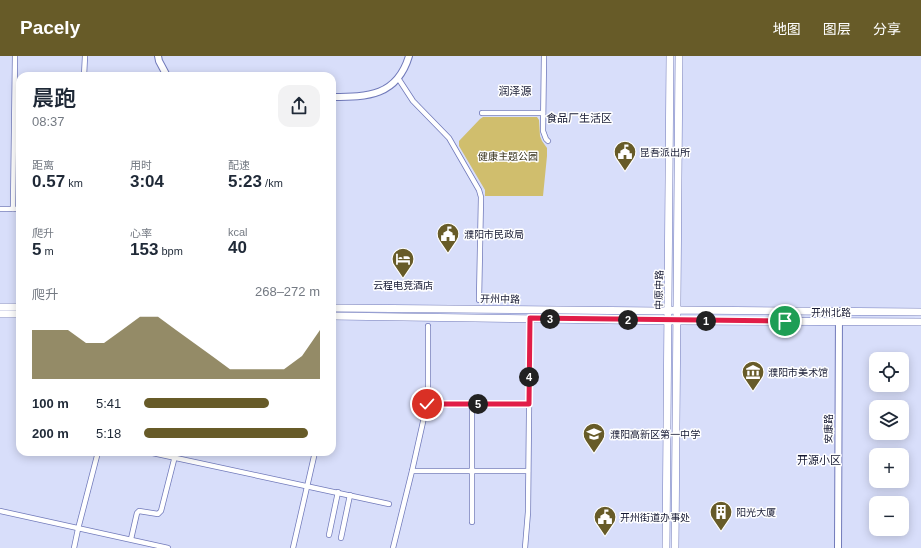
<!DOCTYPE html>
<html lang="zh">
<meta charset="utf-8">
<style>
:root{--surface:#fff;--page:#f2f2f3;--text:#1f2937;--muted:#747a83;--accent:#675b28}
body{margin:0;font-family:Arial,"Noto Sans SC",sans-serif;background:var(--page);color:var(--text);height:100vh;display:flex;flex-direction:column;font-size:15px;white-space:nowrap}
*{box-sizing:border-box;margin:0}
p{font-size:13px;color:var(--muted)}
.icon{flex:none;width:22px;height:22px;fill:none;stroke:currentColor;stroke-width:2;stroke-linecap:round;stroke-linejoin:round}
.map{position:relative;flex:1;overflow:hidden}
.drawer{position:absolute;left:16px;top:16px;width:320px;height:384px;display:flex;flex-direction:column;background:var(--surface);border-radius:12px;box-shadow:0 2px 10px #0003}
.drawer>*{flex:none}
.controls{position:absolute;left:869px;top:296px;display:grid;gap:8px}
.controls a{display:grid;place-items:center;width:40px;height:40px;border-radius:8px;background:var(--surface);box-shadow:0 2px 10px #0003;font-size:20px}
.pin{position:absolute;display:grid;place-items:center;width:34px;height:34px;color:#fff;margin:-17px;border:2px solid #fff;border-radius:50%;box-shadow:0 1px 4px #0007}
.km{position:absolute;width:20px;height:20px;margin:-10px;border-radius:50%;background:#222;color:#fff;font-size:11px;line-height:20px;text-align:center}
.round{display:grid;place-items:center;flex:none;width:42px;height:42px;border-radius:12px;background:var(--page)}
.summary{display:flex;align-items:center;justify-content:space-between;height:68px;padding:0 16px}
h1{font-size:22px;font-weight:600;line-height:30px}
.metrics{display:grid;grid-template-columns:repeat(3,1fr);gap:6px;height:68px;padding:4px 16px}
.metrics div{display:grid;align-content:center}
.metrics b{font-size:17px;font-weight:600}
.metrics small{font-size:11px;font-weight:400}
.metrics p{font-size:11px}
.chart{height:112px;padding:8px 16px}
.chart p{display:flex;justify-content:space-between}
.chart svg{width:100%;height:72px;margin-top:4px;fill:var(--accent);opacity:.7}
ul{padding:0 16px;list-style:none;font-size:13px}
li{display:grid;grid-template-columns:64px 48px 1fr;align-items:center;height:30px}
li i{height:10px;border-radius:5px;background:var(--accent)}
header{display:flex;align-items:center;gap:24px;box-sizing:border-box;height:56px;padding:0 20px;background:var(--accent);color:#fff}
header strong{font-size:19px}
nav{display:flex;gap:22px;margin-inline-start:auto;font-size:14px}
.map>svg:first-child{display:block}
.green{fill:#d0be6d}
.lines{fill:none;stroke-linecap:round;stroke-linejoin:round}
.street-casing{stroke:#717aba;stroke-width:6}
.secondary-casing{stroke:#717aba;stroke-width:8}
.primary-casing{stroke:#717aba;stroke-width:8}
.street{stroke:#fff;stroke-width:4.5}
.secondary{stroke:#fff;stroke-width:6}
.primary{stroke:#fff;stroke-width:7}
.route-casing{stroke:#fff;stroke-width:8}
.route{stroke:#e11d48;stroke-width:5}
.labels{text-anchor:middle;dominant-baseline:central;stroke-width:3;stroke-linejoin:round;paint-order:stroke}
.poi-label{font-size:10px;fill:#171a33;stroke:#fff;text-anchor:start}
.park-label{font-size:10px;fill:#36301a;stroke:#fff}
.street-label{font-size:10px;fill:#171a33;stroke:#fff}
.neighbourhood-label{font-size:11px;fill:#171a33;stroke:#fff}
</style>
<header>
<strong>Pacely</strong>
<nav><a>地图</a><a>图层</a><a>分享</a></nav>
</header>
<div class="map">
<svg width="921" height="492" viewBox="0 0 921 492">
<rect width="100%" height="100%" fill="#d8defa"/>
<polygon class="green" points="483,61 537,61 539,64 540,80 542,85 547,92 547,100 543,140 485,140 485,134 459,90 459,85 480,63"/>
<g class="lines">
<g class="street-casing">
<g id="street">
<polyline points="544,0 543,75 546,83 548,85"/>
<polyline points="84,20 85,0"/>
<polyline points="398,22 413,45 449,82 479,134 481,141 479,244"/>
<polyline points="482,57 543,57"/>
<polyline points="0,153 20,153"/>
<polyline points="13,153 15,0"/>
<polyline points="427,348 529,348"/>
<polyline points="148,396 389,448"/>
<polyline points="66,397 66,396"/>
<polyline points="412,415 528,415"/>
<polyline points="0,455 168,492"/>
<polyline points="472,466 472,348"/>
<polyline points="329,479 338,436"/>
<polyline points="341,482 350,439"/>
<polyline points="131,483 137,457 139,455 158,458 161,455 176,396"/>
<polyline points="74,492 78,473 98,396"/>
<polyline points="293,492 315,396"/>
<polyline points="393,492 412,415 427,348 428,339 428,270"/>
<polyline points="525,492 528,456 530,262"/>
</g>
</g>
<g class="secondary-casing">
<g id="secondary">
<polyline points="158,0 159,5 167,20"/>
<path d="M 332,41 C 368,41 397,40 409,0"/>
<polyline points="838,492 839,255"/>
</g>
</g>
<g class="primary-casing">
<g id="primary">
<polyline points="0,251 20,251"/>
<polyline points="332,252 661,255 678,254 921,256"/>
<polyline points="0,258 20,258"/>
<polyline points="332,260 677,265 921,266"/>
<polyline points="666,492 670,0"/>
<polyline points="675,492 679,0"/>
</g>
</g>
<use href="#street" class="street"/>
<use href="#secondary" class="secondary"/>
<use href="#primary" class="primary"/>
</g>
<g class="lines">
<g class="route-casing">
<polyline id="route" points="427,348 529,348 530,262 785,265"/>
</g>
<use href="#route" class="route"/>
</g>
<defs>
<g id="civic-pin" transform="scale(1.15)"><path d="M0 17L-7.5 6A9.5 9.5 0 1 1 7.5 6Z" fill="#675b28" stroke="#fff"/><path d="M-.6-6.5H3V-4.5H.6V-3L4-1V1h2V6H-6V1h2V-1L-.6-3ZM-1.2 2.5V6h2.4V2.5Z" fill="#fff"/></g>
<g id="hotel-pin" transform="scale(1.15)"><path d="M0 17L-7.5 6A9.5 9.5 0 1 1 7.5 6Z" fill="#675b28" stroke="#fff"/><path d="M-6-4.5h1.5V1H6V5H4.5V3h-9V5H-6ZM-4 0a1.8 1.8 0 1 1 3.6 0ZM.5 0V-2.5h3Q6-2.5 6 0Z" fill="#fff"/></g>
<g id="museum-pin" transform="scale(1.15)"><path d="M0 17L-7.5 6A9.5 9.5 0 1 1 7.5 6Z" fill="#675b28" stroke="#fff"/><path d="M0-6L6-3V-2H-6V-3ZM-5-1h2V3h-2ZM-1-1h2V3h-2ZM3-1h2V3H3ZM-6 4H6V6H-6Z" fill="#fff"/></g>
<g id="school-pin" transform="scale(1.15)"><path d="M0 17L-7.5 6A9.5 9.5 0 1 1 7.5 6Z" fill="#675b28" stroke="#fff"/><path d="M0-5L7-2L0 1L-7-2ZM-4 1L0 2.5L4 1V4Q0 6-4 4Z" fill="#fff"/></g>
<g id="building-pin" transform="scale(1.15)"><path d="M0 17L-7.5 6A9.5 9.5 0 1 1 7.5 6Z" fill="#675b28" stroke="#fff"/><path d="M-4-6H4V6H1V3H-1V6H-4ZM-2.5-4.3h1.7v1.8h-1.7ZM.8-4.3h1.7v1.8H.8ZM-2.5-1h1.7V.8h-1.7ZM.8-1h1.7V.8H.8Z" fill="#fff"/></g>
</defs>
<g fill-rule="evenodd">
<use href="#civic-pin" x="625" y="96"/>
<use href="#civic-pin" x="448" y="178"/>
<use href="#hotel-pin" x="403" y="203"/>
<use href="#museum-pin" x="753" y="316"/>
<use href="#school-pin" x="594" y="378"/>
<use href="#building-pin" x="721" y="456"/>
<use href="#civic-pin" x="605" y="461"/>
</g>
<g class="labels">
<g class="poi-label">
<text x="640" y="96">昆吾派出所</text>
<text x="464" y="178">濮阳市民政局</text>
<text x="403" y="229" text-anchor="middle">云程电竞酒店</text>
<text x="768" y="316">濮阳市美术馆</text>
<text x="610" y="378">濮阳高新区第一中学</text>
<text x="736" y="456">阳光大厦</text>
<text x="620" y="461">开州街道办事处</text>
</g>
<g class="park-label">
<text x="508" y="100">健康主题公园</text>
</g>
<g class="street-label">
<text transform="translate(659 234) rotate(-89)">中原中路</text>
<text transform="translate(500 243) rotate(1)">开州中路</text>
<text x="831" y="256">开州北路</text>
<text transform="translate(828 373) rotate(-90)">安康路</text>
</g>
<g class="neighbourhood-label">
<text x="515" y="35">润泽源</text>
<text x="579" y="62">食品厂生活区</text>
<text x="819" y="404">开源小区</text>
</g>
</g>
</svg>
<div class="controls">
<a><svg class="icon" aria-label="locate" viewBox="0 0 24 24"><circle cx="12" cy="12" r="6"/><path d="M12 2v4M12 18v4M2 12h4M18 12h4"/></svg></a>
<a><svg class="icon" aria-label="layers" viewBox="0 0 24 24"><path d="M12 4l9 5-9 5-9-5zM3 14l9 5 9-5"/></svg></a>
<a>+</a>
<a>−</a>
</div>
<div class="pin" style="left:785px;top:265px;background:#1e9e55"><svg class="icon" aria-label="arrive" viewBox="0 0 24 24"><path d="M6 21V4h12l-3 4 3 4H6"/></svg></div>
<div class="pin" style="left:427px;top:348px;background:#d93025"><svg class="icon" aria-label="check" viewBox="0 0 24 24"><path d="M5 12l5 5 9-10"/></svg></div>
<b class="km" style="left:706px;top:265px">1</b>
<b class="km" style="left:628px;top:264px">2</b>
<b class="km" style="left:550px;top:263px">3</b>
<b class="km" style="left:529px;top:321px">4</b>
<b class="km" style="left:478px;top:348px">5</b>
<section class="drawer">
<div class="summary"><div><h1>晨跑</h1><p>08:37</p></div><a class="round"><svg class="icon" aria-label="share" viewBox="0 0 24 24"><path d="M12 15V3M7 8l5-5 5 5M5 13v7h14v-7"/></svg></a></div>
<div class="metrics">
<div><p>距离</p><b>0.57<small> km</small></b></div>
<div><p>用时</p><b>3:04</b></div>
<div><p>配速</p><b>5:23<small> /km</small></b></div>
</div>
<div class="metrics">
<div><p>爬升</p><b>5<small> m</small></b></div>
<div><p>心率</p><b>153<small> bpm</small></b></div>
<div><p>kcal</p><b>40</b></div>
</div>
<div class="chart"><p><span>爬升</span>268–272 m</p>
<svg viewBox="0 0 160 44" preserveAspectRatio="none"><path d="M0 44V14L10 14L20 14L30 22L40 22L50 14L60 6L70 6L80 14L90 22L100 30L110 38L120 38L130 38L140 38L150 30L160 14V44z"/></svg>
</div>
<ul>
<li><b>100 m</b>5:41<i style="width:71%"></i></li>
<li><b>200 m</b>5:18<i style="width:93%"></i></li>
</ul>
</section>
</div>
